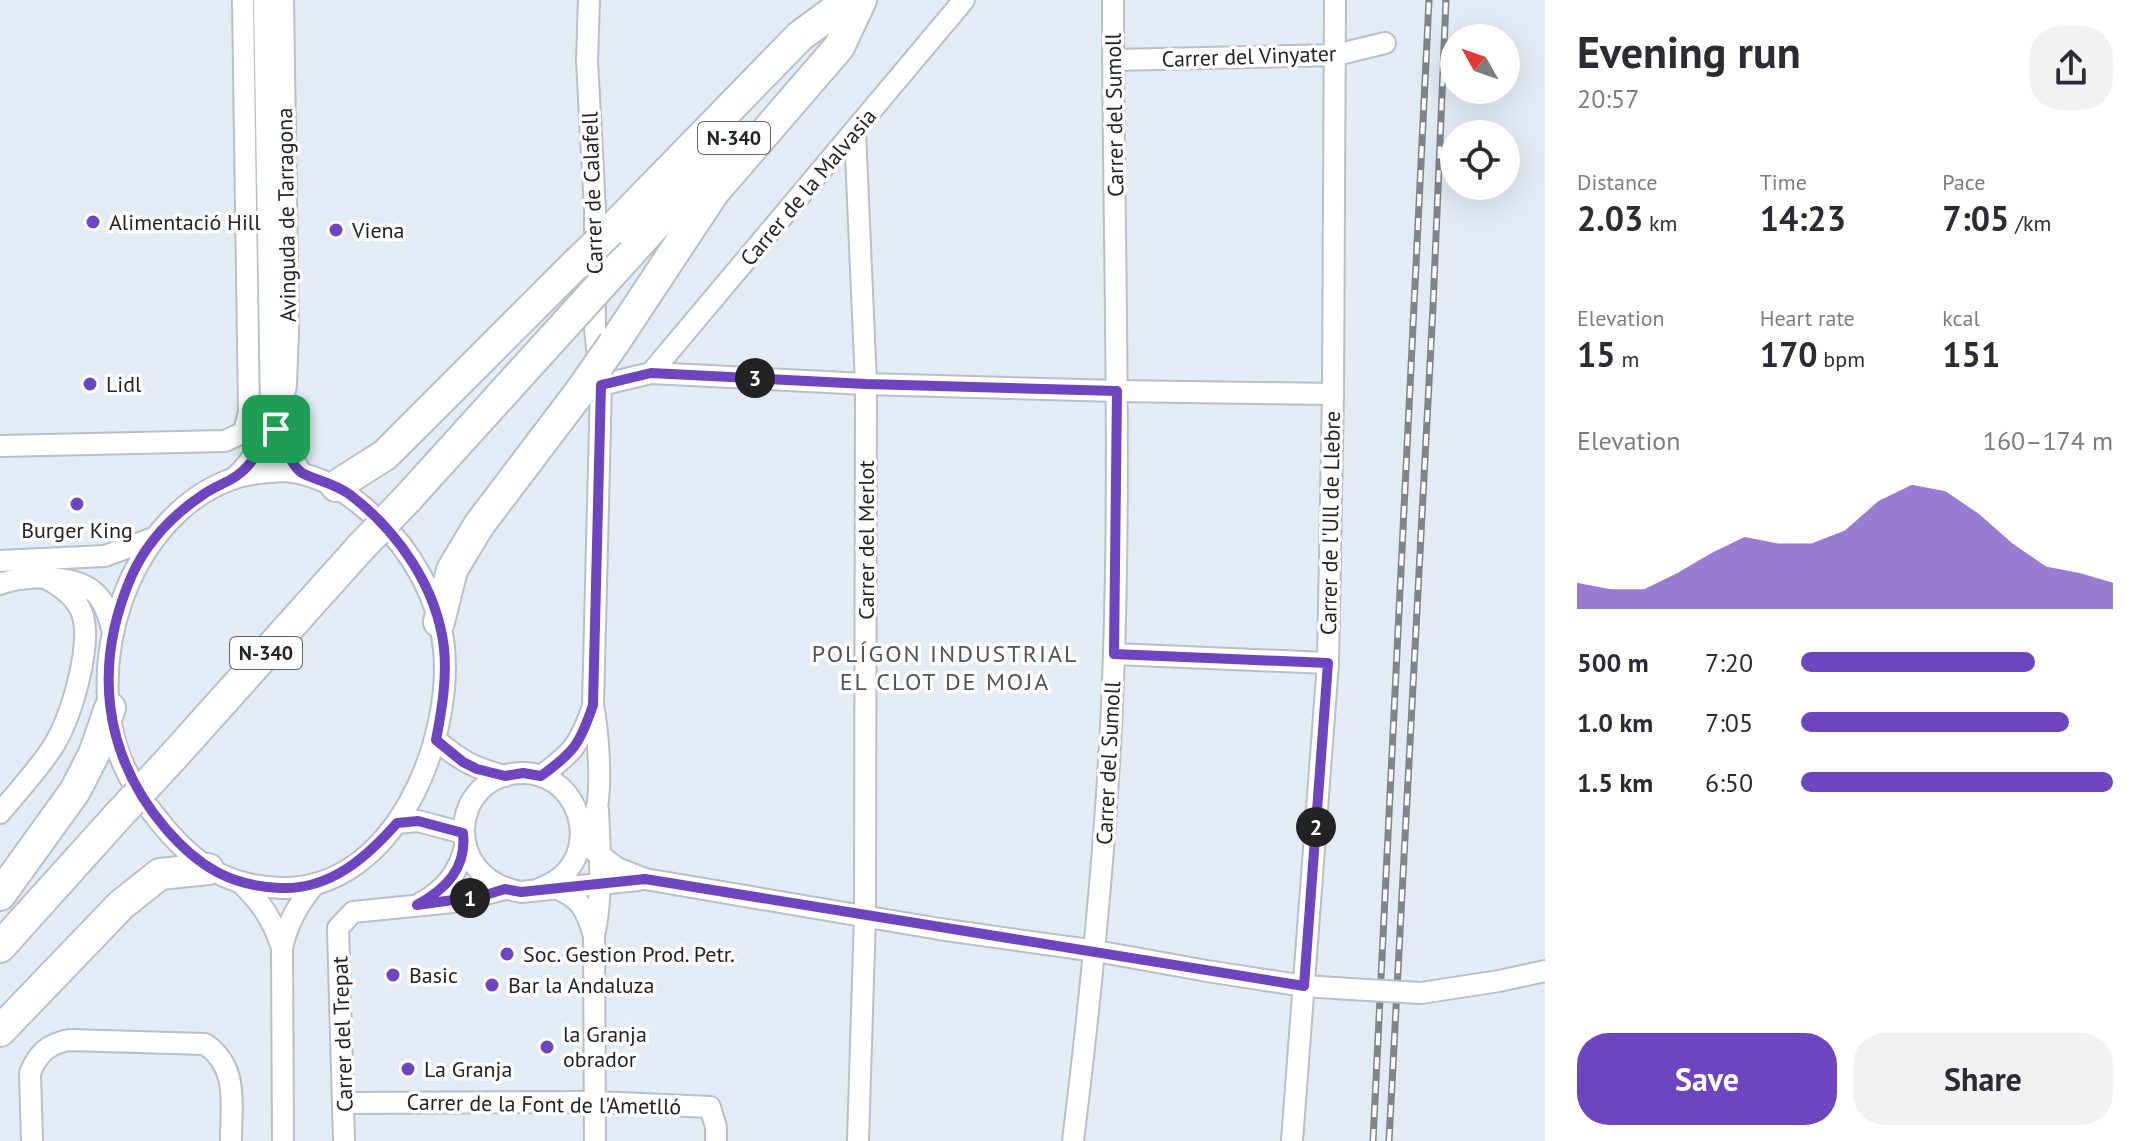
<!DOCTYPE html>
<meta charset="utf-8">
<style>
:root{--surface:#fff;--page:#f2f2f3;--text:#2b2b33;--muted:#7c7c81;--accent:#6d45be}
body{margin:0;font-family:"PT Sans",sans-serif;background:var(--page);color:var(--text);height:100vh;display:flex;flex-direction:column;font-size:30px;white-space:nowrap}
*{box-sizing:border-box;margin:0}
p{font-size:26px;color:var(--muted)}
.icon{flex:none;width:44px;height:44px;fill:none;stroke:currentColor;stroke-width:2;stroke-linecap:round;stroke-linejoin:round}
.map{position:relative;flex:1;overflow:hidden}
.drawer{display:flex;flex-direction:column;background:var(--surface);width:600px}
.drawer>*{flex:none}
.needle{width:52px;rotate:310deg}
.buttons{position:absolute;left:1440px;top:24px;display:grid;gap:16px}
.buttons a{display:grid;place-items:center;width:80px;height:80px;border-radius:50%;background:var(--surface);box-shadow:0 8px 32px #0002;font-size:40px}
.pin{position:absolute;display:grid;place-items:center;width:68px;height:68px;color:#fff;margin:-34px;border-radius:16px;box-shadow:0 4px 12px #0006}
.km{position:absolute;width:40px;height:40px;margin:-20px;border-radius:50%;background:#222;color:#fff;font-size:22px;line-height:40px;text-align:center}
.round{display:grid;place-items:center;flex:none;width:84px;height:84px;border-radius:32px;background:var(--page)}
.overview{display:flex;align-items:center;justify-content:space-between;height:136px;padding:0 32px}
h1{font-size:44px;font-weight:700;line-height:60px}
.figures{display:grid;grid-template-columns:repeat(3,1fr);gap:12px;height:136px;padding:8px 32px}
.figures div{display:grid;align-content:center}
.figures b{font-size:34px;font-weight:700}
.figures small{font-size:22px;font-weight:400}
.figures p{font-size:22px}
.chart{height:224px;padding:16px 32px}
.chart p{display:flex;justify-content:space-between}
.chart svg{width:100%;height:144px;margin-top:8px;fill:var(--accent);opacity:.7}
.primary-button{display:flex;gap:16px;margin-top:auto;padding:16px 32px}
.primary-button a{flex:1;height:92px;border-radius:32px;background:var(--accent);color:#fff;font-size:32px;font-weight:700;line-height:92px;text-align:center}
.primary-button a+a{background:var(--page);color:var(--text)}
ul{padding:0 32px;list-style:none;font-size:26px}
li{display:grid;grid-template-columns:128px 96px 1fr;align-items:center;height:60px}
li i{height:20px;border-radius:10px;background:var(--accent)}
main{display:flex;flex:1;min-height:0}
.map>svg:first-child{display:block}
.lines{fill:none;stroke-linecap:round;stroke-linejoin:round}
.minor-casing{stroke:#b8bfc9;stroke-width:24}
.highway-casing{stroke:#b8bfc9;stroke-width:34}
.minor{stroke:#fff;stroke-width:20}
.highway{stroke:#fff;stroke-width:30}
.rail-casing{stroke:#7f858b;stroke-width:7}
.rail{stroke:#fff;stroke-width:4;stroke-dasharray:12;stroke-linecap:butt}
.minor-bridge-casing{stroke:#b8bfc9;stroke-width:24;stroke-linecap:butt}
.highway-bridge-casing{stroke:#b8bfc9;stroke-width:34;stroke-linecap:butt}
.minor-bridge{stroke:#fff;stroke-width:20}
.highway-bridge{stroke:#fff;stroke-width:30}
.route-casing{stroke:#fff;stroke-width:16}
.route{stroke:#6d45be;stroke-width:10}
.poi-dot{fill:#6d45be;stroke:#fff;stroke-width:3}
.labels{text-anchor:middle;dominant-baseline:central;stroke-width:7;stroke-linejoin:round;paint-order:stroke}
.shield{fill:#fff;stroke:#646668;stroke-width:2}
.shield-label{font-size:20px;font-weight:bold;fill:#212427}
.street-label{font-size:22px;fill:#212427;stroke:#fff}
.poi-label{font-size:22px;fill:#212427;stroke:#fff;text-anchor:start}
.neighbourhood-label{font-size:24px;letter-spacing:2px;fill:#4e545d;stroke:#fff}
</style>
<main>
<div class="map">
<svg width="1545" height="1141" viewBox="0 0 1545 1141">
<rect width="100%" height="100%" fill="#e3ebf5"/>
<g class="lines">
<g class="minor-casing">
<g id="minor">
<polyline points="1113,60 1336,55 1385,43"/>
<polyline points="855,131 866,384 865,915 858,1141"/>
<polyline points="651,373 964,0"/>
<polyline points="601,385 651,373 866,384 1117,391 1333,394"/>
<polyline points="271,412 276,429 301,473"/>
<polyline points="279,417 286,385 288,330 283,0"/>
<polyline points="0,446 225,441 244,432 249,412 243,0"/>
<path d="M 286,471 C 322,475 349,493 375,517 C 411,549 439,599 444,648 C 453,742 394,889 283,888 C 229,887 198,867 164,827 C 149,809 134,788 124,766 C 80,669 127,517 232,479 C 249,473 268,472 286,471 Z"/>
<path d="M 233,479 C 255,460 266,438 271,409 L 264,0"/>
<polyline points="0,561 105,556 156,537"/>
<path d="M 0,584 C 25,574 80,574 98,596 C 107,606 109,620 113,632"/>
<polyline points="1114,654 1328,663"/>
<path d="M 436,740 C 460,760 473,768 505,776"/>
<path d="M 541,776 C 572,753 579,746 592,709"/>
<path d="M 0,813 C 18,791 39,769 54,745 C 71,717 93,645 82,613 C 76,597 62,587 47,579"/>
<polyline points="397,823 418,821 463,833"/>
<path d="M 582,836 C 585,831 590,826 593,820 C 604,798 598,730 593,705 L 601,385 L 595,329 L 595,210 L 587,61 L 589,0"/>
<polyline points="581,841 617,868 645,879 939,929 1096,951 1207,971 1304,986 1350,989"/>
<path d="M 240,882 C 261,902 273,920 282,948"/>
<path d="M 554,888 C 580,896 587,911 594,936"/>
<path d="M 537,890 C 548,885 560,880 568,870 C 598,833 572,772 522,773 C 450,774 440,878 521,892 L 638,880"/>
<path d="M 421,903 C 445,890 458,873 465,847"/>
<polyline points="1421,993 1499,981 1545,971"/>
<polyline points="344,1103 595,1102 710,1107 716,1127 716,1141"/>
<path d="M 32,1141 L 30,1073 C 38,1053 48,1044 69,1040 L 205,1044 C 239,1067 231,1104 231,1141"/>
<path d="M 283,1141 L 282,948 C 288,922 298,904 315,884"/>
<polyline points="344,1141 338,928 353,912 453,902 505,889"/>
<path d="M 595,1141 L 594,936 C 603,894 600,853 598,810"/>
<path d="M 1073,1141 C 1093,979 1109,816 1114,653 C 1121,435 1113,218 1113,0"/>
<polyline points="1292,1141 1328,663 1333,394 1335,0"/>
</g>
</g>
<g class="highway-casing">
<g id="highway">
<polyline points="610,231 800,36 849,0"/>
<polyline points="611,274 720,154"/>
<polyline points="614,343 714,192 839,47 861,0"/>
<polyline points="336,486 385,455 576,264"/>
<polyline points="408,498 572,317"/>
<polyline points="439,622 452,570 479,525 579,393"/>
<polyline points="171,759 361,547"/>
<polyline points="0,895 75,791 94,754 110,708"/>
<polyline points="0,947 116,818"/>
<polyline points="0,1031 121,905 160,874 208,869"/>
</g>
</g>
<use href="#minor" class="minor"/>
<use href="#highway" class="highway"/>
<g class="rail-casing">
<g id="rail">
<polyline points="1373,1141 1429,0"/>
<polyline points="1389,1141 1433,307 1446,0"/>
</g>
</g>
<use href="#rail" class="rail"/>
<g class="minor-bridge-casing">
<polyline id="minor-bridge" points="1350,989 1421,993"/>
</g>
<g class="highway-bridge-casing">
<g id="highway-bridge">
<polyline points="576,264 610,231"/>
<polyline points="572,317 611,274"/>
<polyline points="579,393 614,343"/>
<polyline points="361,547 408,498"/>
<polyline points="116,818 171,759"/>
</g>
</g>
<use href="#minor-bridge" class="minor-bridge"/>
<use href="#highway-bridge" class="highway-bridge"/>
</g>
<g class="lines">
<g class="route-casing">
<path id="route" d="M 651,373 L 866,384 L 1117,391 L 1114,654 L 1328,663 L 1304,986 L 645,879 L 521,892 L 505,889 L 482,896 L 417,905 C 446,889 467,868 463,833 L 418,821 L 397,823 C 366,858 330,890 280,888 C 230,886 198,866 166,829 C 102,754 93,664 132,575 C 147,542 174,514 204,494 C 212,488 221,485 230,480 C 256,466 267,436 271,409 C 275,425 289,467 304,474 C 319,481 335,484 349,494 C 397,530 437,587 444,648 C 447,679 442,709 436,740 L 463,762 L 477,769 L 505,776 L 523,773 L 541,776 C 574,752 580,744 593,705 L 601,385 Z"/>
</g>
<use href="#route" class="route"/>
</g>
<g class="poi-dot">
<circle cx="93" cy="222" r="8"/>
<circle cx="336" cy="230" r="8"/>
<circle cx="90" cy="384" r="8"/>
<circle cx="77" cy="504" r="8"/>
<circle cx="507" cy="954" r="8"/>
<circle cx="393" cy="975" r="8"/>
<circle cx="492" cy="985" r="8"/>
<circle cx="547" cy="1047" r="8"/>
<circle cx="408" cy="1069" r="8"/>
</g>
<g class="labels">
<g class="shield">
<rect x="698" y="122" width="72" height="32" rx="6"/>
<rect x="230" y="637" width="72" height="32" rx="6"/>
</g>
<g class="shield-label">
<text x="734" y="138">N-340</text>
<text x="266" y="653">N-340</text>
</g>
<g class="street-label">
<text transform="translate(1249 56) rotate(-2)">Carrer del Vinyater</text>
<text transform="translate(1114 115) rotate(-91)">Carrer del Sumoll</text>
<text transform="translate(808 187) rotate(-50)">Carrer de la Malvasia</text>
<text transform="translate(592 193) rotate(-92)">Carrer de Calafell</text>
<text transform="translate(286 215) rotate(-91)">Avinguda de Tarragona</text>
<text transform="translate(1330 523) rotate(-89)">Carrer de l'Ull de Llebre</text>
<text transform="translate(866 540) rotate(-90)">Carrer del Merlot</text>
<text transform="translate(1108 763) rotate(-87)">Carrer del Sumoll</text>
<text transform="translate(342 1034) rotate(-92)">Carrer del Trepat</text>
<text transform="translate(544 1104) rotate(1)">Carrer de la Font de l'Ametlló</text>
</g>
<g class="poi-label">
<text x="109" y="222">Alimentació Hill</text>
<text x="352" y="230">Viena</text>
<text x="106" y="384">Lidl</text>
<text x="77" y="530" text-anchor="middle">Burger King</text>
<text x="523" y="954">Soc. Gestion Prod. Petr.</text>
<text x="409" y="975">Basic</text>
<text x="508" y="985">Bar la Andaluza</text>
<text x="563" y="1034">la Granja<tspan x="563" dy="25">obrador</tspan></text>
<text x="424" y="1069">La Granja</text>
</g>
<g class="neighbourhood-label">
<text x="945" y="653">POLÍGON INDUSTRIAL<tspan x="945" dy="28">EL CLOT DE MOJA</tspan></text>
</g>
</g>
</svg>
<div class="buttons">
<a><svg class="needle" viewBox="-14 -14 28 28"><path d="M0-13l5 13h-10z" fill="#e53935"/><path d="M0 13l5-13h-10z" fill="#7c7c81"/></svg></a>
<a><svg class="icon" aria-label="locate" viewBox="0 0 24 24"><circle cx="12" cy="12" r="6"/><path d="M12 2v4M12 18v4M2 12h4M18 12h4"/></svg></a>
</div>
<div class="pin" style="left:276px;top:429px;background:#1e9e55"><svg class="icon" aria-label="arrive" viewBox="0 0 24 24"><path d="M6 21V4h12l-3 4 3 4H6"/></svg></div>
<b class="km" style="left:470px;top:898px">1</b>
<b class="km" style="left:1316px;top:827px">2</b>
<b class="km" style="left:755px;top:378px">3</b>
</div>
<section class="drawer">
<div class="overview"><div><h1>Evening run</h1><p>20:57</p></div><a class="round"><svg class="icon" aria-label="share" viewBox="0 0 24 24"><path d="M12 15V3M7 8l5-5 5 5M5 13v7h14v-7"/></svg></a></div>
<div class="figures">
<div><p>Distance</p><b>2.03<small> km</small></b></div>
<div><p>Time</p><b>14:23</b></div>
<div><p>Pace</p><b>7:05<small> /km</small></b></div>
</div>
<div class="figures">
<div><p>Elevation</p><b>15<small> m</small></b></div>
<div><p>Heart rate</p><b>170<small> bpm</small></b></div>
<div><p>kcal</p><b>151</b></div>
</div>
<div class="chart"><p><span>Elevation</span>160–174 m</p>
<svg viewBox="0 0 160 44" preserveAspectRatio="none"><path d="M0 44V36L10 38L20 38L30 33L40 27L50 22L60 24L70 24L80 20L90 11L100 6L110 8L120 15L130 24L140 31L150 33L160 36V44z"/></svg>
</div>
<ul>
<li><b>500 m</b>7:20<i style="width:75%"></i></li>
<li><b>1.0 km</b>7:05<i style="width:86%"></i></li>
<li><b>1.5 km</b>6:50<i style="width:100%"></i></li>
</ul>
<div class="primary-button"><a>Save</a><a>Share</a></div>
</section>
</main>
